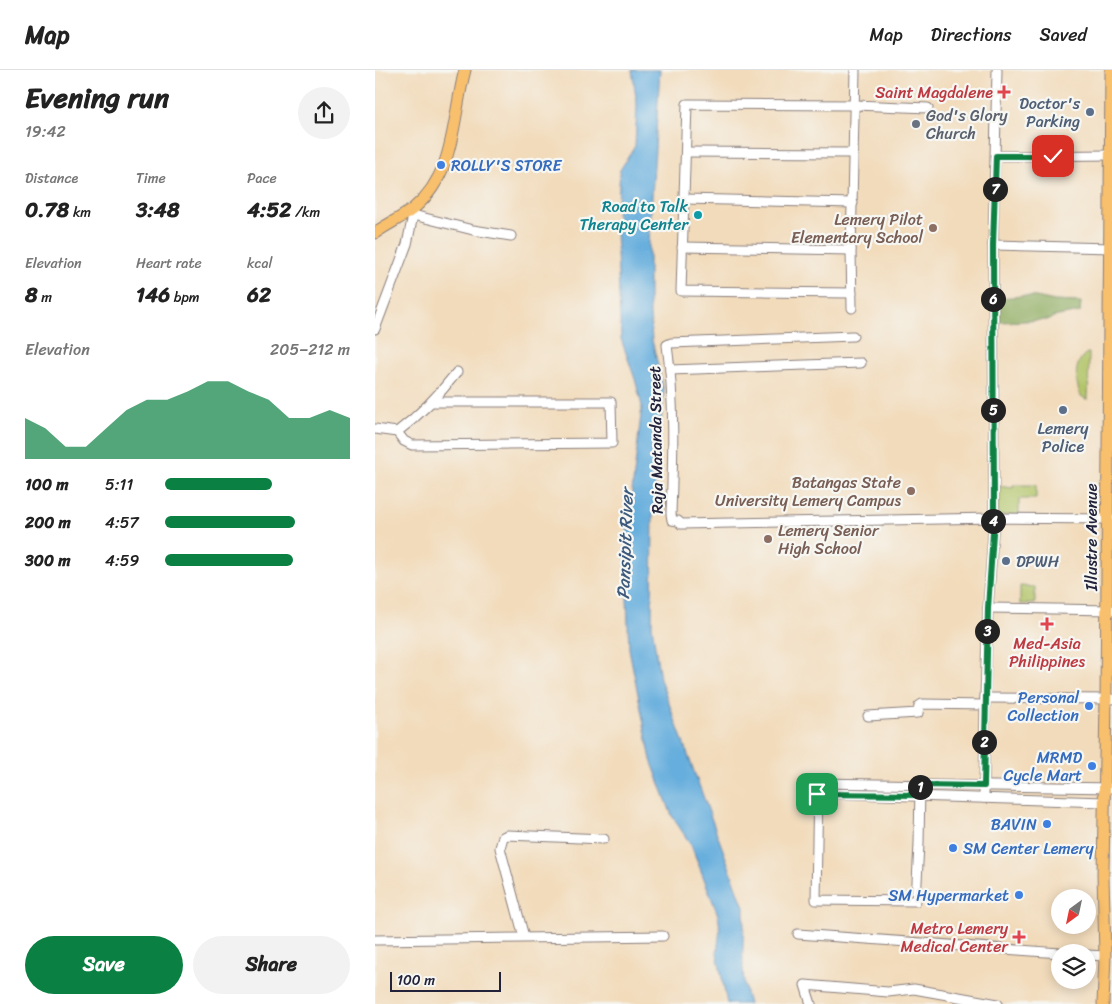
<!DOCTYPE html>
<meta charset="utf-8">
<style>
:root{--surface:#fff;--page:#f2f2f2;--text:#222;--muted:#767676;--line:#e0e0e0;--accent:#0b8043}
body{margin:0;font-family:Sriracha,sans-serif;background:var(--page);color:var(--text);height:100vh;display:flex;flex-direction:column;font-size:19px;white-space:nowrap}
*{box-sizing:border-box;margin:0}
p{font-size:16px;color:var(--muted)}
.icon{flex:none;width:28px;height:28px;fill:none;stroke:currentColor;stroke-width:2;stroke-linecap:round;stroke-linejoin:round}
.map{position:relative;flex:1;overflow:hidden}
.details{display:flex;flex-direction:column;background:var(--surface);width:375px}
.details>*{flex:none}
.needle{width:32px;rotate:213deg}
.buttons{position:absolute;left:676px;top:819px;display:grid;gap:10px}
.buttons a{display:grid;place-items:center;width:45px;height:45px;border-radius:50%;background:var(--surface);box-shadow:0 2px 12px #0003;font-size:25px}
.scale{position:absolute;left:15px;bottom:12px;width:111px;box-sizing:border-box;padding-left:5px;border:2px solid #22223b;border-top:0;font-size:14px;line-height:18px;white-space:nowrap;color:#22223b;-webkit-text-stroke:4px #f6f6f2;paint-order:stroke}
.pin{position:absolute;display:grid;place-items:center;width:42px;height:42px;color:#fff;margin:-21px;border-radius:10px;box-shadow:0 2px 8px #0006}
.km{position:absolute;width:25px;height:25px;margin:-12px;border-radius:50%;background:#222;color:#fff;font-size:14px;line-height:25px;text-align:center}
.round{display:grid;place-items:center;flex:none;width:52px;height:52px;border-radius:26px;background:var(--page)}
.summary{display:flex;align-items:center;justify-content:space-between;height:85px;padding:0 25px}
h1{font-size:28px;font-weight:700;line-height:38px}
.figures{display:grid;grid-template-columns:repeat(3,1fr);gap:8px;height:85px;padding:5px 25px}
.figures div{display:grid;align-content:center}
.figures b{font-size:21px;font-weight:700}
.figures small{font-size:14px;font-weight:400}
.figures p{font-size:14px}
.chart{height:140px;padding:10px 25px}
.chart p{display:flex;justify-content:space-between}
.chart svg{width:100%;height:90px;margin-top:5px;fill:var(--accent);opacity:.7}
.primary-button{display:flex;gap:10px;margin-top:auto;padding:10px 25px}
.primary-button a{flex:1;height:58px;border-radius:30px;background:var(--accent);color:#fff;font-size:20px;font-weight:700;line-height:58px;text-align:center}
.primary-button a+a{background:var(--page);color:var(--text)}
ul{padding:0 25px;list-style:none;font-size:16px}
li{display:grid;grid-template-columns:80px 60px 1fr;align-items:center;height:38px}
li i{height:12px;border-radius:6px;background:var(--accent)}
header{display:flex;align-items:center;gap:30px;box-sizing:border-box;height:70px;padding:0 25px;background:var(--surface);border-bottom:1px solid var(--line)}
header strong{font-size:24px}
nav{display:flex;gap:28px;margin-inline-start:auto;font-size:18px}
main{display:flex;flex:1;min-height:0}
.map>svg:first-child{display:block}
.green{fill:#b2c569;stroke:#6a7452}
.forest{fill:#8daa5d;stroke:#58664c}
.water{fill:#66aedd;stroke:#44688c}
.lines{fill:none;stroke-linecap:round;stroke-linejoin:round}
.minor-casing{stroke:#8a7e7b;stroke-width:11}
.major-casing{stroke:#8a7e7b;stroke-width:13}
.minor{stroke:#fff;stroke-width:9}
.major{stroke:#f8bf6c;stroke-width:11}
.route-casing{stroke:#fff;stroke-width:10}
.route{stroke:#0b8043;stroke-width:6}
.health-dot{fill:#e0444e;stroke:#f6f6f2;stroke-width:2}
.service-dot{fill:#5c6f8a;stroke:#f6f6f2;stroke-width:2}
.worship-dot{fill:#6b7280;stroke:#f6f6f2;stroke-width:2}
.shop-dot{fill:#3f7fe0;stroke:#f6f6f2;stroke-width:2}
.culture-dot{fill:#0f9aa8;stroke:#f6f6f2;stroke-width:2}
.education-dot{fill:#8d6e63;stroke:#f6f6f2;stroke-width:2}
.labels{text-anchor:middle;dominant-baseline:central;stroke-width:4.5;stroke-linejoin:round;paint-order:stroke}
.health-label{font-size:16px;fill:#be3a42;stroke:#f6f6f2;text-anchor:end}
.service-label{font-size:16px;fill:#4e5e75;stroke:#f6f6f2;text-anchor:end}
.worship-label{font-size:16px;fill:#5b616d;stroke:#f6f6f2;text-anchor:start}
.shop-label{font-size:16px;fill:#366cbe;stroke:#f6f6f2;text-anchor:end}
.culture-label{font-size:16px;fill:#0d838f;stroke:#f6f6f2;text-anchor:end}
.education-label{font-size:16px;fill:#785e54;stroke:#f6f6f2;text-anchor:end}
.street-label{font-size:16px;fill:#22223b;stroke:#f6f6f2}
.water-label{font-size:18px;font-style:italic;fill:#3d5a7c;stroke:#f6f6f2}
</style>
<header>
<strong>Map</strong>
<nav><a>Map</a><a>Directions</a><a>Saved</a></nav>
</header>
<main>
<section class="details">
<div class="summary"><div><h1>Evening run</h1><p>19:42</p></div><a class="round"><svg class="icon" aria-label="share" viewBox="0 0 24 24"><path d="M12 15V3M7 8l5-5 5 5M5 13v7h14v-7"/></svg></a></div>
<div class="figures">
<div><p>Distance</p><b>0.78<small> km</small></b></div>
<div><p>Time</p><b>3:48</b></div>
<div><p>Pace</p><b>4:52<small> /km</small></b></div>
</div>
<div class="figures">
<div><p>Elevation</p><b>8<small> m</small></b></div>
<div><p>Heart rate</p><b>146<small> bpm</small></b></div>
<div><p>kcal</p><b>62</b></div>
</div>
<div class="chart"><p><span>Elevation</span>205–212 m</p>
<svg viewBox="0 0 160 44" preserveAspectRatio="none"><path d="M0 44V24L10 29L20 38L30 38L40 29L50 20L60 15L70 15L80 11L90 6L100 6L110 11L120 15L130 24L140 24L150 20L160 24V44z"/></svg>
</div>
<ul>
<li><b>100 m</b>5:11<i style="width:58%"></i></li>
<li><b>200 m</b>4:57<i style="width:70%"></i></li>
<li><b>300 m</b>4:59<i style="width:69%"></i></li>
</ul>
<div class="primary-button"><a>Save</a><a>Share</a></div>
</section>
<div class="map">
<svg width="737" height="934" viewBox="0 0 737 934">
<rect width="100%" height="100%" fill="#f6f6f2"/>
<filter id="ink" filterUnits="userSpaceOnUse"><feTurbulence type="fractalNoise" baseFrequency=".02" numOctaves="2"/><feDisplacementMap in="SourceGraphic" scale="10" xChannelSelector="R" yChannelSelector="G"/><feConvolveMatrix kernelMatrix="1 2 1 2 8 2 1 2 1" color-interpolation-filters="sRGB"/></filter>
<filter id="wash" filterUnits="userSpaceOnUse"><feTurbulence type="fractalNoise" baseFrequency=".0096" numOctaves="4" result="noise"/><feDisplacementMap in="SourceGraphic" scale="20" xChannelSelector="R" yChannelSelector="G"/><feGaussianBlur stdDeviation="1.12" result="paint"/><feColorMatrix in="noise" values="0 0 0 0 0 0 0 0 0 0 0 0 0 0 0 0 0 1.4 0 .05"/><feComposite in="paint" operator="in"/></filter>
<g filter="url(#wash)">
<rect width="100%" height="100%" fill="#f2dbbb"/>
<g class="green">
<path d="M 712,283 L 714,283 L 713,330 L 706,326 C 700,312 698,292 712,283 Z"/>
<polygon points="638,415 661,415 661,429 644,429 644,446 623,445 622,416 638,418"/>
<polygon points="645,516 660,517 660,534 645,534"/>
</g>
<polygon class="forest" points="647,226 661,227 680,231 706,232 705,242 678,247 674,250 625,252 625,228"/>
<path class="water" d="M 257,0 L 285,0 L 274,174 L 274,232 L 277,270 L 289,321 L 278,441 L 277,556 L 285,609 L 369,837 C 370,872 363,899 374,934 L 352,934 L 342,883 L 345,859 L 343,845 L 316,775 L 297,746 L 276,690 L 254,579 L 250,481 L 267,336 L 260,309 L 246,269 L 241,162 L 245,100 L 260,76 L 262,35 Z"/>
</g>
<g filter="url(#ink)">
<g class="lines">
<g class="minor-casing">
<g id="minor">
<polyline points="311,82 478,83"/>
<polyline points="621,86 737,85"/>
<polyline points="309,129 478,133"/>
<polyline points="38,145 98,160 136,166"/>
<polyline points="618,175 737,178"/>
<polyline points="307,177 476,180"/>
<polyline points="477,223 306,221 312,34 480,35 553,38"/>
<polyline points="477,238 476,180 480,0"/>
<polyline points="0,259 32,174 40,136"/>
<path d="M 478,266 L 296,273 L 292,275 C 300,331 298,388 296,444 L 297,450 L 303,451 L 306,454 L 619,448 L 737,449"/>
<polyline points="295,300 486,293"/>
<polyline points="0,359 22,362 29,371 37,375 237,373 236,332 58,332"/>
<path d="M 22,362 C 46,344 64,325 82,302"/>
<polyline points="613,538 737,540"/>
<polyline points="610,628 737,629"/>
<polyline points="493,646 543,643 544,636 547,634 610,635"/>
<polyline points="545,715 544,774 541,831 441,830 443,713 737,718"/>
<polyline points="443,723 729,732"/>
<polyline points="609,728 610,628 613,538 619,448 618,175 622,0"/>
<polyline points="423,864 685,883"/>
<polyline points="149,867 125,778 128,767 132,765 229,769"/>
<polyline points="0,870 288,866"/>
<polyline points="712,885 730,886"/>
<polyline points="436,934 430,915 513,922 539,919 623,934"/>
</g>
</g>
<g class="major-casing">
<g id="major">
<path d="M 0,163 C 12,154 27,148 39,138 C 81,103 77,48 90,0"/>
<polyline points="728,934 730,886 728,804 731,629 736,0"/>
</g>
</g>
<use href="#minor" class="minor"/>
<use href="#major" class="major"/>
</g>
</g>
<g class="lines" filter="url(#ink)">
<g class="route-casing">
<polyline id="route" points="442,724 544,725 545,715 609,716 613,538 619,448 618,175 621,86 678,86"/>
</g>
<use href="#route" class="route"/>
</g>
<g class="health-dot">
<path d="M626.5 14.5h5v5h5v5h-5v5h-5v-5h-5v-5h5z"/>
<path d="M669.5 546.5h5v5h5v5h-5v5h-5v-5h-5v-5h5z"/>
<path d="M641.5 859.5h5v5h5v5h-5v5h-5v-5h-5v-5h5z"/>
</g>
<g class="service-dot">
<circle cx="715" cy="42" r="5"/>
<circle cx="688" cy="340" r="5"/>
<circle cx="631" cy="491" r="5"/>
</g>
<circle class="worship-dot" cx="541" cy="54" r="5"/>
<g class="shop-dot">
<circle cx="66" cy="95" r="5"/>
<circle cx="714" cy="636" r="5"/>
<circle cx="717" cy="696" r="5"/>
<circle cx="672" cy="754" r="5"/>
<circle cx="578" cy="778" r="5"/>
<circle cx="644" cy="825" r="5"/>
</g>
<circle class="culture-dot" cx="323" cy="145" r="5"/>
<g class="education-dot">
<circle cx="558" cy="158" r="5"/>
<circle cx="536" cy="421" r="5"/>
<circle cx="393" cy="469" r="5"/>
</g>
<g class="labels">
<g class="health-label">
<text x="618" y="22">Saint Magdalene</text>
<text x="672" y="573" text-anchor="middle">Med-Asia<tspan x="672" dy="18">Philippines</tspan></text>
<text x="633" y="858">Metro Lemery<tspan x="633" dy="18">Medical Center</tspan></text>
</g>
<g class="service-label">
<text x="705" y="33">Doctor's<tspan x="705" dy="18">Parking</tspan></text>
<text x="688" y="358" text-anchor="middle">Lemery<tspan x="688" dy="18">Police</tspan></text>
<text x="641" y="491" text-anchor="start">DPWH</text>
</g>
<g class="worship-label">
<text x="551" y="45">God's Glory<tspan x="551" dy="18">Church</tspan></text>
</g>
<g class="shop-label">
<text x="76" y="95" text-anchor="start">ROLLY'S STORE</text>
<text x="704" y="627">Personal<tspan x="704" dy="18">Collection</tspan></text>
<text x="707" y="687">MRMD<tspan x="707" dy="18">Cycle Mart</tspan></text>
<text x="662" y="754">BAVIN</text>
<text x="588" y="778" text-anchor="start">SM Center Lemery</text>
<text x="634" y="825">SM Hypermarket</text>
</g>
<g class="culture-label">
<text x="313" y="136">Road to Talk<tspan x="313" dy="18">Therapy Center</tspan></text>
</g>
<g class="education-label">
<text x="548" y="149">Lemery Pilot<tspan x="548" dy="18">Elementary School</tspan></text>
<text x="526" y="412">Batangas State<tspan x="526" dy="18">University Lemery Campus</tspan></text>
<text x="403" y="460" text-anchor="start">Lemery Senior<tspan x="403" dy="18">High School</tspan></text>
</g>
<g class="street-label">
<text transform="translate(281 370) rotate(-91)">Raja Matanda Street</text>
<text transform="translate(716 467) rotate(-90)">Illustre Avenue</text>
</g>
<g class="water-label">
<text transform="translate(250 474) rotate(-88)">Pansipit River</text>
</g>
</g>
</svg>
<div class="buttons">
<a><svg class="needle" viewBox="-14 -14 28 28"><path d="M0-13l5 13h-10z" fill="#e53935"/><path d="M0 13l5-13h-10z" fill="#767676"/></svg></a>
<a><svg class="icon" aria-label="layers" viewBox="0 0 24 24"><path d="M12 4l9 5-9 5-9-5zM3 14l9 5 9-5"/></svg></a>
</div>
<div class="scale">100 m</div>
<div class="pin" style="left:442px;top:724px;background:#1e9e55"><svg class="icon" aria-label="arrive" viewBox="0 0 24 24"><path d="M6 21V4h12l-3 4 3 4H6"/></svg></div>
<div class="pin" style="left:678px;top:86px;background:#d93025"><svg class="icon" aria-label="check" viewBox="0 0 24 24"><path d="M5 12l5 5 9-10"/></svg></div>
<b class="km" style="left:545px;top:717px">1</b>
<b class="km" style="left:609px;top:672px">2</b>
<b class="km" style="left:612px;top:561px">3</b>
<b class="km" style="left:618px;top:451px">4</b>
<b class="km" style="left:618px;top:340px">5</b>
<b class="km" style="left:618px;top:229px">6</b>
<b class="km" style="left:620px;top:119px">7</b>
</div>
</main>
